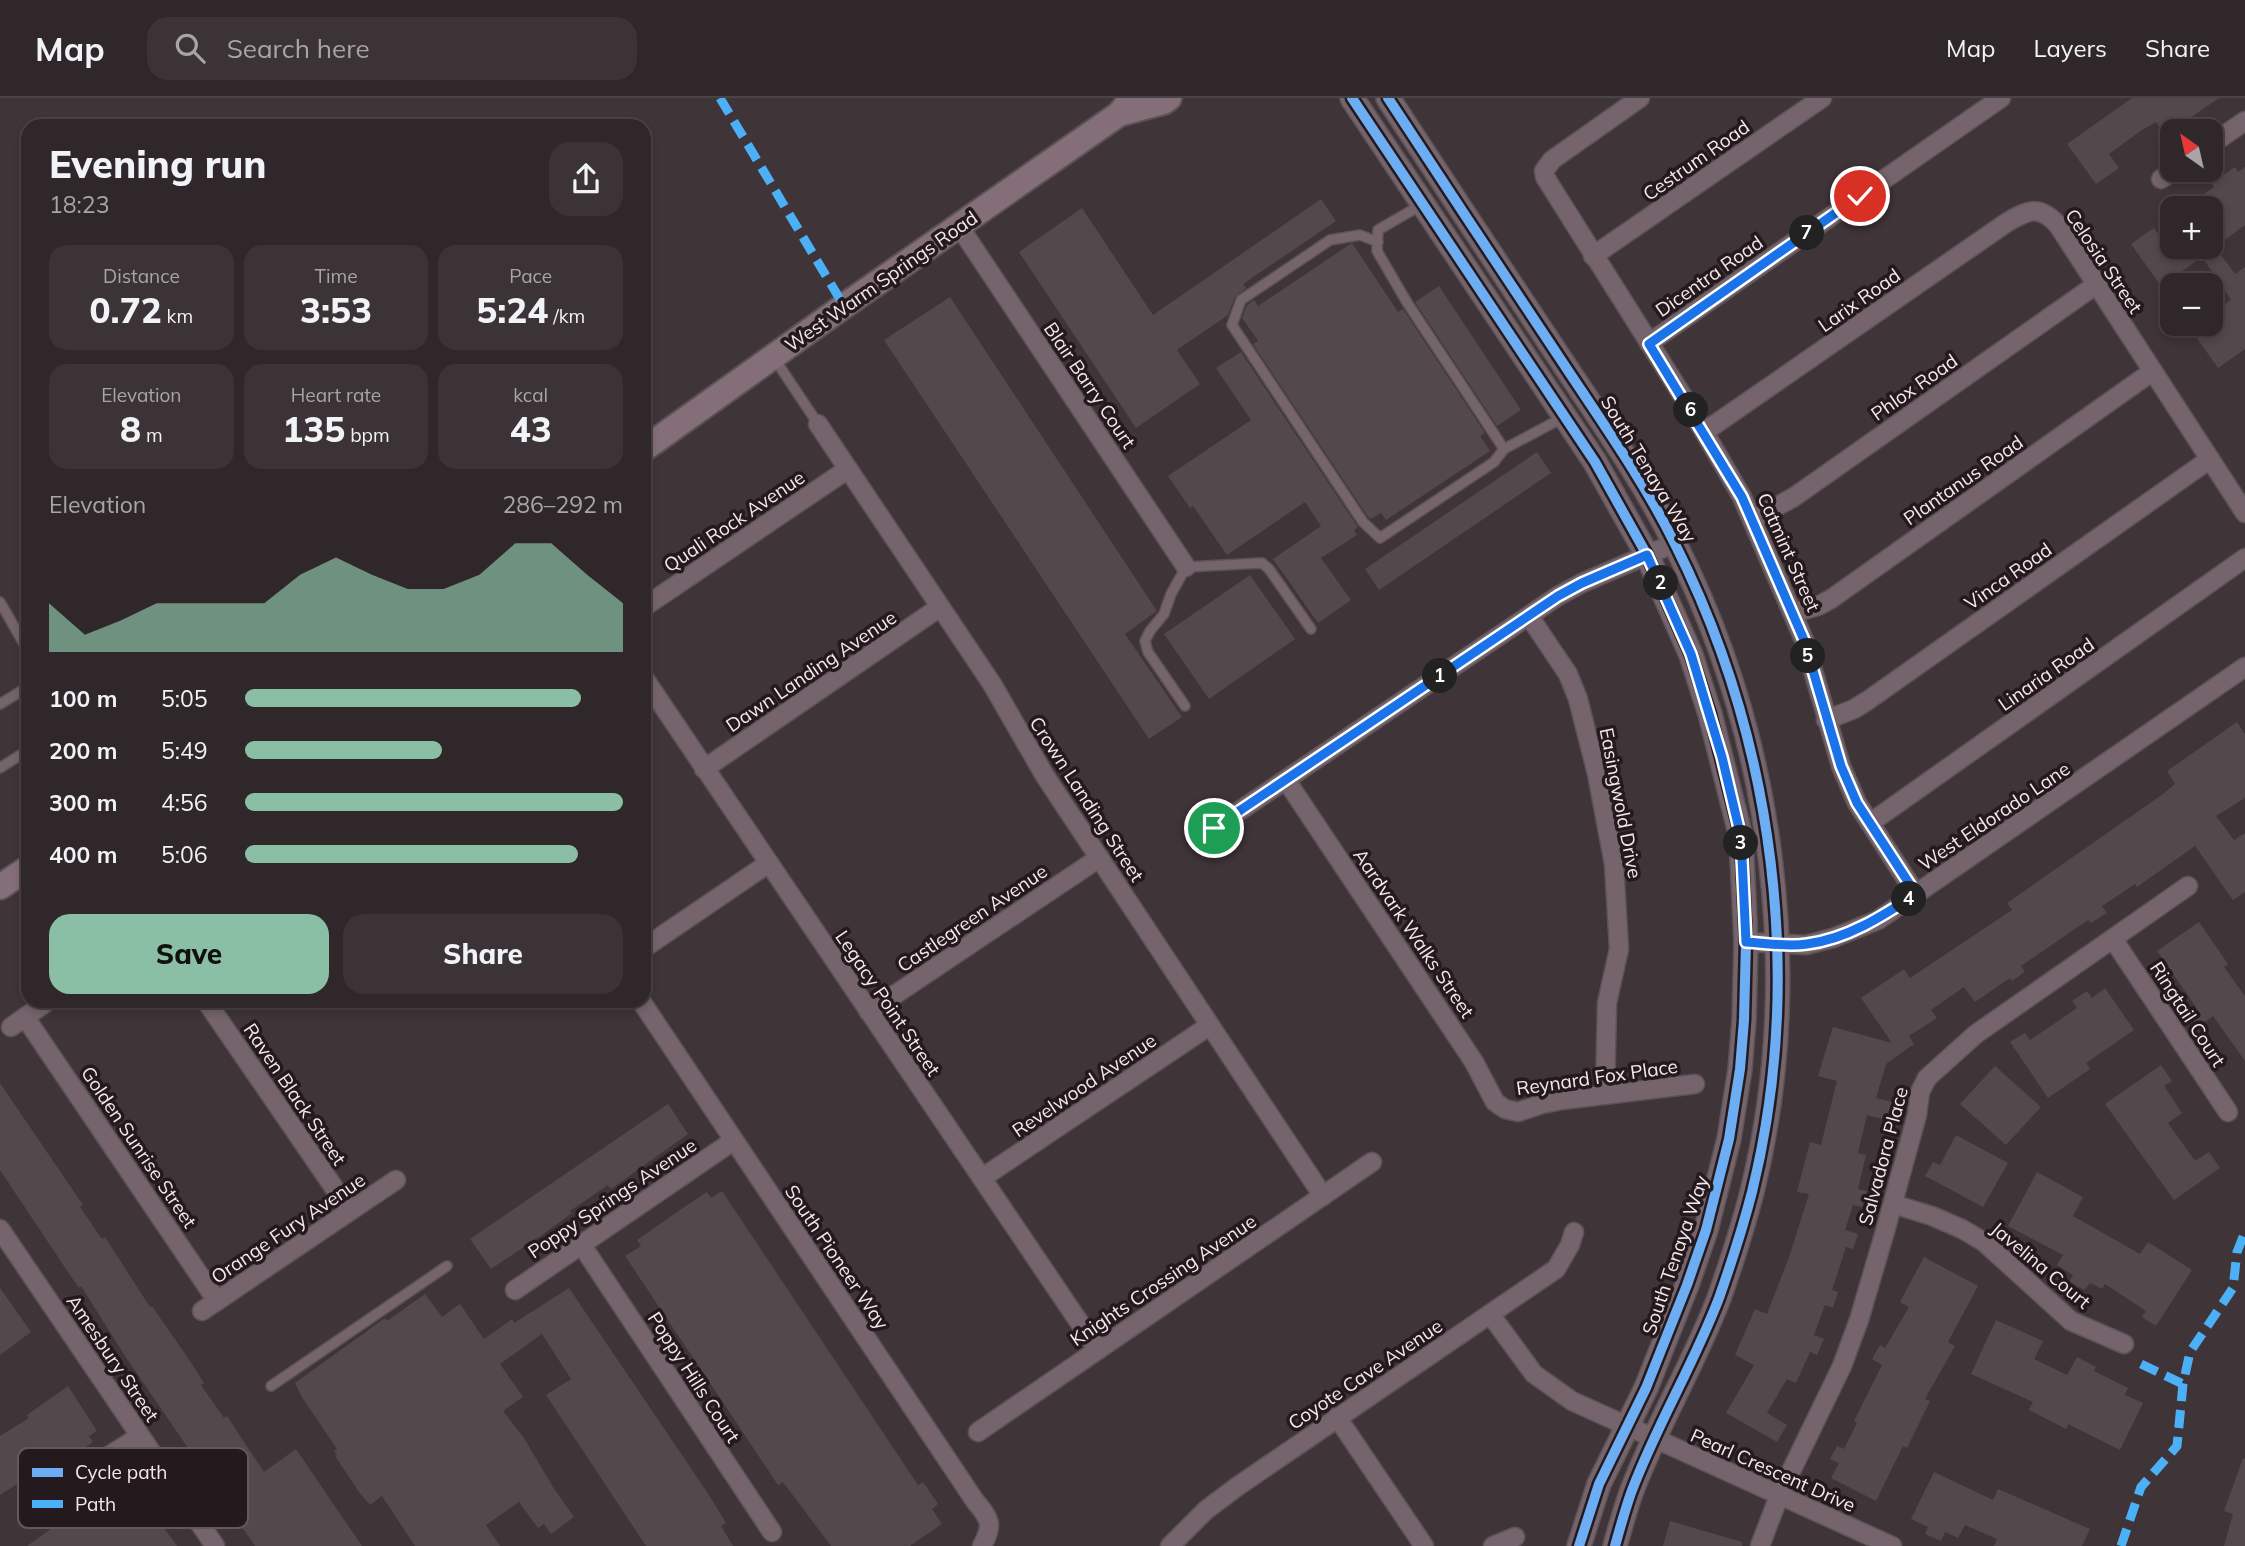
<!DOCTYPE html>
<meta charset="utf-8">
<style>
:root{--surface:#2f272a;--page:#3b3336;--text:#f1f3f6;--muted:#a7a5a8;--line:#4a4447;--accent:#8abfa5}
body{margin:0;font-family:Mulish,sans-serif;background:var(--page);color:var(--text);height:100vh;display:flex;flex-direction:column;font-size:26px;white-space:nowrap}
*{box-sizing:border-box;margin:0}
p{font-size:23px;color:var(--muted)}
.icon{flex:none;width:38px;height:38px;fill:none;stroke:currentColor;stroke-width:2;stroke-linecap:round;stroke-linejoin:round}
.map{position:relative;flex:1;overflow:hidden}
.side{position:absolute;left:21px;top:21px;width:630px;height:889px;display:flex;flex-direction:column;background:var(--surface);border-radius:21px;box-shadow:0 4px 10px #0003,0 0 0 2px var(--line)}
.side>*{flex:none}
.needle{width:46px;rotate:326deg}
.controls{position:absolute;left:2160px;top:21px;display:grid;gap:14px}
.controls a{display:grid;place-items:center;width:63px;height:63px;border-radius:14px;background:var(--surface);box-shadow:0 4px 10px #0003,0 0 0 2px var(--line);font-size:35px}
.pin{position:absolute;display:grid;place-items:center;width:60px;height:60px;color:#fff;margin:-30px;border:4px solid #fff;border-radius:50%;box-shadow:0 2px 7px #0007}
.km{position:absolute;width:35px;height:35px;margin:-18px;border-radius:50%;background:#222;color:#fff;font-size:19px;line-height:35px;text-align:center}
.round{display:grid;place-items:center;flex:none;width:74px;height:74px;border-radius:21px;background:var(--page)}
.summary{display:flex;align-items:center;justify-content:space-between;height:119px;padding:0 28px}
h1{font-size:38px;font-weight:800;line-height:52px}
.stats{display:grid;grid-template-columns:repeat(3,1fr);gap:10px;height:119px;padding:7px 28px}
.stats div{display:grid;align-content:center;border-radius:18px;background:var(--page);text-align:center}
.stats b{font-size:35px;font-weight:800}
.stats small{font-size:19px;font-weight:400}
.stats p{font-size:19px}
.chart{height:196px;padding:14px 28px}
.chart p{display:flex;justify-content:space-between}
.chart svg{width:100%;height:126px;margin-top:7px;fill:var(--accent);opacity:.7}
.cta{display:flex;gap:14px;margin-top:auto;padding:14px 28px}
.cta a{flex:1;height:80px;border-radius:21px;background:var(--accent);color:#111;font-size:28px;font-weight:800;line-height:80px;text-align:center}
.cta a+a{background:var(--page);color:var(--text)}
ul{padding:0 28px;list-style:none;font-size:23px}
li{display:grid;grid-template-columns:112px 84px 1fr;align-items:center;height:52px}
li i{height:18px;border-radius:9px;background:var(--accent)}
header{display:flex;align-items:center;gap:42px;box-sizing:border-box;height:98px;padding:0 35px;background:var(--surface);border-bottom:2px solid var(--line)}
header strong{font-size:33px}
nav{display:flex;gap:38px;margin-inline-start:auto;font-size:24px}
.search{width:490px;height:63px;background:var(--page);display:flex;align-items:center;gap:18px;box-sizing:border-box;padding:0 24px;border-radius:21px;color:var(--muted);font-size:26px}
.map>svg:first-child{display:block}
.building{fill:#53494c}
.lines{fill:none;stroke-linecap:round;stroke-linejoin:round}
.service-casing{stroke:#5b5256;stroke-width:12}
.minor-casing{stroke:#5b5256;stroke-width:21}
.tertiary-casing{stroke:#5b5256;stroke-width:26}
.secondary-casing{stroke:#5b5256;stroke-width:28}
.service{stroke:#75646b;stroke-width:9}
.minor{stroke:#75646b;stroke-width:18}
.tertiary{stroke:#75646b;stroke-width:23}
.secondary{stroke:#846e77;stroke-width:24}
.quiet{stroke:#4cb0f7;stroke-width:9;stroke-dasharray:18 9;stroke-linecap:butt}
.cycleway-casing{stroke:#241a1e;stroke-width:15}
.cycleway{stroke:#6dadf4;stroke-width:10}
.route-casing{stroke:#fff;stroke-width:14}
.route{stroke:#1a73e8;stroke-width:9}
.labels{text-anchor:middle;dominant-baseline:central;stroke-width:7;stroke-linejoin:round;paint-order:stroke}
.street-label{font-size:19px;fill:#f6e8ed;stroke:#241a1e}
.key{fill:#241a1e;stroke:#63585c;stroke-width:2}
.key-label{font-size:19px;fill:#f6e8ed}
</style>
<header>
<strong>Map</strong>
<div class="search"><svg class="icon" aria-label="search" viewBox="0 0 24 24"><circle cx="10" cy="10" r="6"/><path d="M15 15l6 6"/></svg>Search here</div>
<nav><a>Map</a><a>Layers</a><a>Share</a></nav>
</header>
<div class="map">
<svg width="2245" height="1448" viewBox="0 0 2245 1448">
<rect width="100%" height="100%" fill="#3f3438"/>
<g class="building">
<polygon points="2132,0 2219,0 2165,37 2156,24 2142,32 2109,56 2119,70 2096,86 2067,46"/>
<polygon points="2235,69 2238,74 2245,69 2245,127 2215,149 2235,176 2245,169 2245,251 2218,270 2187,226 2210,226 2210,216 2231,202 2213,175 2202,159 2161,188 2131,146 2154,130 2164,145 2172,140 2172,149 2210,149 2210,110 2184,110 2214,89 2211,85"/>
<polygon points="1321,101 1336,123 1243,186 1246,190 1235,199 1228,217 1177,252 1200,286 1136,330 1019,154 1082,110 1153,217"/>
<polygon points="1352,145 1398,214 1403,211 1485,335 1480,338 1490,353 1386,422 1381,415 1371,421 1368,419 1253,246 1258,243 1242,220 1247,207 1254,202 1258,208"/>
<polygon points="1439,188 1521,312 1497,328 1415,204"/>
<polygon points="950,199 1157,513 1125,536 1182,619 1149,641 884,242"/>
<polygon points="1241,254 1358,429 1354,432 1357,437 1321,460 1351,502 1318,525 1273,461 1321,428 1305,404 1227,457 1193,408 1190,410 1168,378 1251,322 1216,270"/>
<polygon points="1537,354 1551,375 1379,492 1365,471"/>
<polygon points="1250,477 1295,541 1209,601 1164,536"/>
<polygon points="2237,624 2245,636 2245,700 2216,718 2234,742 2245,735 2245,794 2233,802 2195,748 2137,789 2135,786 2102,808 2107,815 2091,825 2088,822 2021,868 2025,874 2012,883 2010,880 1975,904 1964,889 1931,912 1937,920 1909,938 1914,946 1886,966 1876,1000 1892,1004 1887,1022 1867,1017 1858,1055 1866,1057 1858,1091 1867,1093 1862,1109 1853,1107 1845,1132 1858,1136 1853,1151 1846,1149 1832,1192 1838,1194 1833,1210 1825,1207 1814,1237 1824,1241 1817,1257 1810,1254 1796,1285 1787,1281 1767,1315 1787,1327 1777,1344 1726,1315 1754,1267 1735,1257 1755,1211 1767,1216 1789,1159 1809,1096 1797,1094 1810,1044 1821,1047 1837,983 1818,978 1833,929 1892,945 1861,900 1904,871 1910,880 2012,812 2007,805 2163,696 2175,686 2167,673"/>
<polygon points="2199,824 2228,866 2224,869 2245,898 2245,963 2213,918 2198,929 2188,915 2196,909 2157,853"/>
<polygon points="2105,890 2134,932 2086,965 2090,971 2048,1000 2010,944 2025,935 2030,942 2077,910 2072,903 2087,893 2092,900"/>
<polygon points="2161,967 2172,983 2164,988 2182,1015 2168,1025 2195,1063 2209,1054 2220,1070 2174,1102 2105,1006"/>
<polygon points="1995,968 2041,1009 2006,1047 1960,1006"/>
<polygon points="0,985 83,1107 80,1109 102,1141 105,1139 150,1209 152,1208 190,1263 204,1285 201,1287 224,1320 227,1318 264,1374 296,1351 362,1448 255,1448 125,1258 81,1188 79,1190 64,1168 0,1072"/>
<polygon points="668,1006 688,1036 611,1091 608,1087 570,1113 572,1115 542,1137 491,1171 470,1141"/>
<polygon points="1956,1037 2008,1065 1983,1109 1925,1078 1933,1064 1940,1067"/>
<polygon points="2037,1074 2083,1099 2073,1118 2140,1156 2148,1144 2192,1172 2156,1228 2142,1219 2146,1213 2105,1186 2102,1191 2090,1185 2085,1192 2069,1184 2073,1177 2057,1167 2063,1157 2008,1128"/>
<polygon points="722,1093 918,1387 923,1384 938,1406 932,1411 942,1426 910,1448 831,1448 783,1384 778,1387 625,1158 641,1148 637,1142 680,1112 707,1094 711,1100"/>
<polygon points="1924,1159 1978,1188 1948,1244 1955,1248 1925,1301 1930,1303 1907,1350 1903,1348 1876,1403 1831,1380 1839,1365 1830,1361 1837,1348 1844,1351 1857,1325 1854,1323 1882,1267 1872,1261 1880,1247 1885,1250 1909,1209 1900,1204"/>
<polygon points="0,1190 31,1234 0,1257"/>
<polygon points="569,1190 709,1397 726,1425 721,1428 733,1448 646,1448 546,1297 571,1281 542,1236 500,1266 523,1299 503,1313 524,1340 553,1389 574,1419 551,1436 544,1426 538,1430 519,1404 486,1427 500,1448 415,1448 382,1398 370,1407 359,1394 335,1358 337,1357 334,1353 337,1351 303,1301 295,1285 385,1220 387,1223 425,1196 442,1219 460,1206 484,1241 512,1221 514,1225"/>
<polygon points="1996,1222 2043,1243 2034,1261 2067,1277 2077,1259 2096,1269 2094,1273 2128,1290 2125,1297 2143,1305 2120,1352 2068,1326 2066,1331 2029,1312 2033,1304 1971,1276"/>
<polygon points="68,1288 97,1333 89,1338 93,1344 62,1366 58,1360 0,1397 0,1338 29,1320 27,1317"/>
<polygon points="2243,1360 2245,1361 2245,1448 2224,1448 2233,1416 2224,1413"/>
<polygon points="120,1369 177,1448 27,1448 86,1406 80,1396"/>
<polygon points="1934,1374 1993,1402 1998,1391 2090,1431 2082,1448 1994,1448 1997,1441 1965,1427 1958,1440 1945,1434 1941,1443 1925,1436 1928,1429 1911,1421"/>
<polygon points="1670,1423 1742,1444 1742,1448 1663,1448"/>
</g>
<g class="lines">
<g class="service-casing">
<g id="service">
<polyline points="1378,144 1360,137 1330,142 1241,202 1232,227 1363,424 1380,440 1494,364 1504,351 1408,206 1377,153 1378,132 1421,107"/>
<polyline points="774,260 818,326"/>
<polyline points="1504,351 1564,319"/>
<polyline points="0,504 28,553"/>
<polyline points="0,606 28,589"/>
<polyline points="1185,608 1148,554 1145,543 1150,533 1164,516 1171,496 1186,469 1262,465 1269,471 1311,531"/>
<polyline points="0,670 28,652"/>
<polyline points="271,1288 447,1168"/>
</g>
</g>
<g class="minor-casing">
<g id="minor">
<polyline points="1640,0 1552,62 1544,73 1545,79 1689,308 1742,399 1804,542 1841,668 1857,705 1916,796"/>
<polyline points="2210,47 2245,23"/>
<polyline points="2161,81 2175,72"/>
<polyline points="959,128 1186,469"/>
<polyline points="1593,158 1822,0"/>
<polyline points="1649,245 2001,0"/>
<polyline points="818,326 992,586 1045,678 1323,1098"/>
<path d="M 1704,334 L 2006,125 C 2028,112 2039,106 2058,127 L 2245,415"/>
<polyline points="1752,422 1794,399 2097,186"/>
<polyline points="644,509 848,371"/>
<polyline points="1793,515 1818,508 1831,501 2153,273"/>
<polyline points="1529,518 1568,576 1578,601 1597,676 1614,766 1619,851 1607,905 1605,997"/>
<polyline points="644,580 1098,1252"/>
<polyline points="1826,622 1854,611 1867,603 2210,361"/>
<polyline points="704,671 940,509"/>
<polyline points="1286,682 1474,964 1495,1004 1505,1011 1518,1014 1542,1006 1562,1002 1695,986"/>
<polyline points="1870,725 2245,460"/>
<polyline points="1214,730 1558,498 1582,485 1675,445"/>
<polyline points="2113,841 2228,1014"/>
<polyline points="1746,844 1806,847 1833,840 1878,822 2245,569"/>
<polyline points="644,850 769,765"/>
<polyline points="206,903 350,1113"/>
<path d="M 641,903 L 975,1403 C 990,1421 994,1426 982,1448"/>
<polyline points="869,914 1099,760"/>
<polyline points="25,919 217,1203"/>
<polyline points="11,929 48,903"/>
<polyline points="982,1080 1209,928"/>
<polyline points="1893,1106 1932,1118 1962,1131 1984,1144 2071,1223 2124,1246"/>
<polyline points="0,1131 215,1448"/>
<polyline points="581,1146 772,1434"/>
<polyline points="515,1192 733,1043"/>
<polyline points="202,1213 396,1082"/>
<polyline points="1490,1216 1534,1276 1572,1303 1892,1448"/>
<polyline points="1337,1319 1424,1448"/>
<polyline points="978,1334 1372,1064"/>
<polyline points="33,1406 140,1338"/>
<polyline points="1170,1448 1206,1412 1238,1388 1556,1171 1570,1147 1574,1134"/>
<polyline points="1493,1448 1515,1439"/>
<polyline points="1760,1448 1779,1398 1842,1268 1859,1222 1886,1130 1917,1017 1920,994 1927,980 1976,936 2188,788"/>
</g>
</g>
<g class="tertiary-casing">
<g id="tertiary">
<polyline points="1352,0 1595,364 1647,457 1691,557 1710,616 1741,739 1746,844 1744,922 1740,971 1729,1041 1706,1132 1687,1187 1646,1290 1599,1386 1579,1448"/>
<path d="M 1388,0 C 1446,89 1504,176 1563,265 C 1602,324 1644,383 1675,446 C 1774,643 1805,879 1752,1094 C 1743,1129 1731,1166 1719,1200 C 1694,1266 1656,1328 1631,1395 C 1625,1412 1620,1430 1615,1448"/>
</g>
</g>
<g class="secondary-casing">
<g id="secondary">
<polyline points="1119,16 1164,4 1169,0"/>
<polyline points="644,351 844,208 1119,16 1132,0"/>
<polyline points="0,789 28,770"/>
</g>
</g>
<use href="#service" class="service"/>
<use href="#minor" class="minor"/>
<use href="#tertiary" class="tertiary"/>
<use href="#secondary" class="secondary"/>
<g class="quiet">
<polyline points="720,0 844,208"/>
<polyline points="2141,1266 2183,1286"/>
<polyline points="2121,1448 2141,1389 2177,1348 2183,1286 2190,1254 2233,1190 2237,1154 2245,1134"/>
</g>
<g class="cycleway-casing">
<g id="cycleway">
<polyline points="1352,0 1595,364 1647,457 1691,557 1710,616 1741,739 1746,844 1744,922 1740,971 1729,1041 1706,1132 1687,1187 1646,1290 1599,1386 1579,1448"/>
<path d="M 1388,0 C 1446,89 1504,176 1563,265 C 1602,324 1644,383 1675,446 C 1774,643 1805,879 1752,1094 C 1743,1129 1731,1166 1719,1200 C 1694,1266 1656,1328 1631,1395 C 1625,1412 1620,1430 1615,1448"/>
</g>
</g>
<use href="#cycleway" class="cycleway"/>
</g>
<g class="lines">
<g class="route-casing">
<path id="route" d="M 1214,730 L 1558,498 L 1582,485 L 1647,457 L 1691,556 L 1722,659 L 1741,739 L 1746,844 C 1766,845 1787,849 1807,846 C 1847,841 1883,818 1916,796 L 1857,705 L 1841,668 L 1804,542 L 1742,399 L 1649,246 L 1860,98"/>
</g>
<use href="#route" class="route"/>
</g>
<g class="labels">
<g class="street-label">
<text transform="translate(1696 62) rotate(-35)">Cestrum Road</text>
<text transform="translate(2104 163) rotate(56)">Celosia Street</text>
<text transform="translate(1709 178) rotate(-35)">Dicentra Road</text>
<text transform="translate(881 183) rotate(-35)">West Warm Springs Road</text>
<text transform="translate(1859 202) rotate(-35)">Larix Road</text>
<text transform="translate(1090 287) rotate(56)">Blair Barry Court</text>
<text transform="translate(1914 289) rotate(-35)">Phlox Road</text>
<text transform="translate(1649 371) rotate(59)">South Tenaya Way</text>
<text transform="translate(1963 382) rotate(-35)">Plantanus Road</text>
<text transform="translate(734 423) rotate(-34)">Quali Rock Avenue</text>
<text transform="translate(1789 454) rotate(66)">Catmint Street</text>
<text transform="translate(2008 478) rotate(-35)">Vinca Road</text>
<text transform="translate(811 573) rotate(-34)">Dawn Landing Avenue</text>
<text transform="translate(2046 576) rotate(-35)">Linaria Road</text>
<text transform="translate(1087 701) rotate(57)">Crown Landing Street</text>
<text transform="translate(1621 705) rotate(79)">Easingwold Drive</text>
<text transform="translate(1994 718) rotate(-34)">West Eldorado Lane</text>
<text transform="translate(972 820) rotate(-34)">Castlegreen Avenue</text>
<text transform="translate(1414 835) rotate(56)">Aardvark Walks Street</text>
<text transform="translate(888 905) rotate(56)">Legacy Point Street</text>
<text transform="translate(2188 916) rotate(57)">Ringtail Court</text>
<text transform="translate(1597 979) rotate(-8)">Reynard Fox Place</text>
<text transform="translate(1084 987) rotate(-34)">Revelwood Avenue</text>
<text transform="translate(295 996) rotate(56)">Raven Black Street</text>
<text transform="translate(139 1049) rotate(56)">Golden Sunrise Street</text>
<text transform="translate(1883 1058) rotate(-75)">Salvadora Place</text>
<text transform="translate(612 1100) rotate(-34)">Poppy Springs Avenue</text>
<text transform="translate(288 1130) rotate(-34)">Orange Fury Avenue</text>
<text transform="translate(1675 1157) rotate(-71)">South Tenaya Way</text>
<text transform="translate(837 1159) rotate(56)">South Pioneer Way</text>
<text transform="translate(2041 1167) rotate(40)">Javelina Court</text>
<text transform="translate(1163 1182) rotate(-34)">Knights Crossing Avenue</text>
<text transform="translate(113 1260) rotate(56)">Amesbury Street</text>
<text transform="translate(1365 1276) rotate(-34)">Coyote Cave Avenue</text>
<text transform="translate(694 1279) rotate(57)">Poppy Hills Court</text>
<text transform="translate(1773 1372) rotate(24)">Pearl Crescent Drive</text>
</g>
</g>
<rect x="18" y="1350" width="230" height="80" rx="10" class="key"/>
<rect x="32" y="1370" width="31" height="9" fill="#6dadf4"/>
<rect x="32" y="1402" width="31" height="8" fill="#4cb0f7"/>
<g class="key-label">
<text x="75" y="1381">Cycle path</text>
<text x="75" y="1413">Path</text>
</g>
</svg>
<div class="controls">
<a><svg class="needle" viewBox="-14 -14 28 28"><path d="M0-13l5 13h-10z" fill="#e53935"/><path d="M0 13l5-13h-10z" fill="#a7a5a8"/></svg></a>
<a>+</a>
<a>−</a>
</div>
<div class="pin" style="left:1214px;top:730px;background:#1e9e55"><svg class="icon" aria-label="arrive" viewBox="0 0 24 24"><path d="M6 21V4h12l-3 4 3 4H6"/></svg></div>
<div class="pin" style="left:1860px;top:98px;background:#d93025"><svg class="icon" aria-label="check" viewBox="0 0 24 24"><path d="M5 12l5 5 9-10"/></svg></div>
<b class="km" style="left:1440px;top:578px">1</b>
<b class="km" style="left:1661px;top:485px">2</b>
<b class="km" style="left:1741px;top:745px">3</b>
<b class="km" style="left:1909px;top:801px">4</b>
<b class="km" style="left:1808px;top:558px">5</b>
<b class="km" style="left:1691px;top:312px">6</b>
<b class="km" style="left:1807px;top:135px">7</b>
<section class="side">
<div class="summary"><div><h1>Evening run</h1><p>18:23</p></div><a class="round"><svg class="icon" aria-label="share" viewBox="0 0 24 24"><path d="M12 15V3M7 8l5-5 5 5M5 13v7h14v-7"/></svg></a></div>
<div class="stats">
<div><p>Distance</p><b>0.72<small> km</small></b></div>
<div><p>Time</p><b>3:53</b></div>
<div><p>Pace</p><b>5:24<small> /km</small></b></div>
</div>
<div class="stats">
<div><p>Elevation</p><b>8<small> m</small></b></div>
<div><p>Heart rate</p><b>135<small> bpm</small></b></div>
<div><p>kcal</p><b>43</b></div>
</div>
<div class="chart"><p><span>Elevation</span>286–292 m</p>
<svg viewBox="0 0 160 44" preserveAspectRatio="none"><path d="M0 44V27L10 38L20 33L30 27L40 27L50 27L60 27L70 17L80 11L90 17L100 22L110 22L120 17L130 6L140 6L150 17L160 27V44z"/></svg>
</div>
<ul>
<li><b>100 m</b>5:05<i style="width:89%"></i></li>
<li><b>200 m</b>5:49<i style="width:52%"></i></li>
<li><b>300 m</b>4:56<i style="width:100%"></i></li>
<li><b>400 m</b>5:06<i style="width:88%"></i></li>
</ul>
<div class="cta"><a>Save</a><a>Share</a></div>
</section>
</div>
